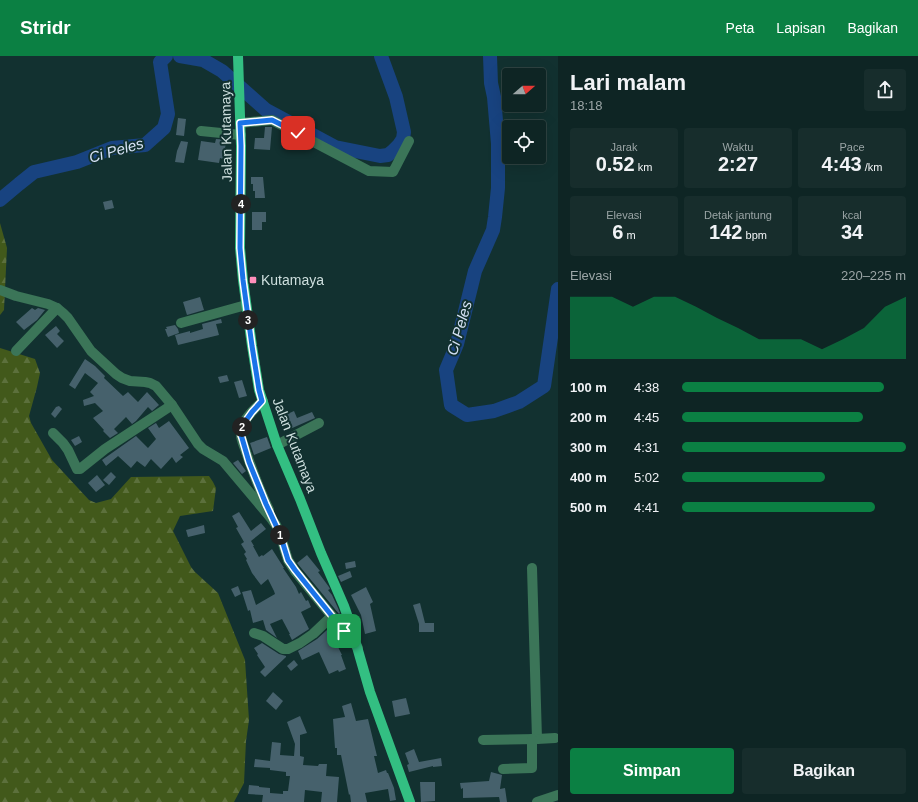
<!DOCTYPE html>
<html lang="id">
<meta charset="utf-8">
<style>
:root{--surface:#0e2524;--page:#172d2c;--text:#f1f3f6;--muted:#9ba5a6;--line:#2e4241;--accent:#0b8043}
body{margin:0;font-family:Helvetica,sans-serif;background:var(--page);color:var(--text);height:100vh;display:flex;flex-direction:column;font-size:15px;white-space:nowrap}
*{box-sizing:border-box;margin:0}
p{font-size:13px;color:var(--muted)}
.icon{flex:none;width:22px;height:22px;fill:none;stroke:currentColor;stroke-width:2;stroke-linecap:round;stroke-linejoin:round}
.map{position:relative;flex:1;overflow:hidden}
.drawer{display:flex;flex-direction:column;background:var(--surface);width:360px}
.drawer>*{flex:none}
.needle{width:26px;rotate:70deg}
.fabs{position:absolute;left:502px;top:12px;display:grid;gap:8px}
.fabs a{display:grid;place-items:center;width:44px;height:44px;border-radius:4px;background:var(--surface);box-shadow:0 4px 16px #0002,0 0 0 1px var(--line);font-size:20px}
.pin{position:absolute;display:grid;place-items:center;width:34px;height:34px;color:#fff;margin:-17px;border-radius:8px;box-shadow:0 2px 6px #0006}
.km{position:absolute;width:20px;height:20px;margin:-10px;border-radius:50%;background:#222;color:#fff;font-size:11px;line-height:20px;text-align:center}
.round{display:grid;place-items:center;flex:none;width:42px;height:42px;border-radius:4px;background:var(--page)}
.head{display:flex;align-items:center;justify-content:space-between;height:68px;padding:0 12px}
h1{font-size:22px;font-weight:700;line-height:30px}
.metrics{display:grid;grid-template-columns:repeat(3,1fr);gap:6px;height:68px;padding:4px 12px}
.metrics div{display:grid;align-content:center;border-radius:4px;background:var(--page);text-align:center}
.metrics b{font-size:20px;font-weight:700}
.metrics small{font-size:11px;font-weight:400}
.metrics p{font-size:11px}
.chart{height:112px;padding:8px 12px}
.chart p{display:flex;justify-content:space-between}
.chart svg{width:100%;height:72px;margin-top:4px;fill:var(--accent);opacity:.7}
.primary-button{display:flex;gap:8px;margin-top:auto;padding:8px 12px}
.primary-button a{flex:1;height:46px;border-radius:4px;background:var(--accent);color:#fff;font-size:16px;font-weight:700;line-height:46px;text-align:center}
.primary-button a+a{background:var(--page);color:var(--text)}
ul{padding:0 12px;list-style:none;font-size:13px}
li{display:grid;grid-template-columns:64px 48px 1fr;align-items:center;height:30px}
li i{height:10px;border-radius:5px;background:var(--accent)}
header{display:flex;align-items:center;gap:24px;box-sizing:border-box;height:56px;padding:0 20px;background:var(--accent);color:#fff}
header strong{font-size:19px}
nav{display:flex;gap:22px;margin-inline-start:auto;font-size:14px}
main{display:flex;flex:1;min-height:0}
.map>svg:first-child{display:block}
.forest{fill:url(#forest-firs)}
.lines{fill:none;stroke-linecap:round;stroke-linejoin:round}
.river{stroke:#184380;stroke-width:14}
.building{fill:#46616c}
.minor{stroke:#3b7558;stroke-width:10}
.major{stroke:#33bf82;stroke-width:10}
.route-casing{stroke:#fff;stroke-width:8}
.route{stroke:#1a73e8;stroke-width:5}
.poi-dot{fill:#ff8eba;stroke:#123130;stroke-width:1.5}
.labels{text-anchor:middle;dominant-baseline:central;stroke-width:4;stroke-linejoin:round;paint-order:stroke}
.street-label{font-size:14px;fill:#cedfde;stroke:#123130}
.poi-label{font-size:14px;fill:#cedfde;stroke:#123130;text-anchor:start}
.water-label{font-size:15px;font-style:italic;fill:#d7e3f6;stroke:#123130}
</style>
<header>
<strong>Stridr</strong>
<nav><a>Peta</a><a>Lapisan</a><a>Bagikan</a></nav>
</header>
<main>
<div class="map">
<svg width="558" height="746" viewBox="0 0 558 746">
<defs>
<pattern id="forest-firs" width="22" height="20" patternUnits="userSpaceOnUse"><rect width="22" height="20" fill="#42591b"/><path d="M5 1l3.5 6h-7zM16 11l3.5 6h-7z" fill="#5c703c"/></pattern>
</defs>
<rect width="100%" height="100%" fill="#123130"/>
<g class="forest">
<polygon points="0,167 7,192 4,254 0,259"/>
<polygon points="0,292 35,303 40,317 37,331 29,360 31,367 52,404 89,444 96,447 111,443 131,421 209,420 213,426 216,432 213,455 180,460 173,475 191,511 195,516 218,537 245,604 249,664 246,685 244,727 234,746 0,746"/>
</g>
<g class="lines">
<g class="river">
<polyline points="180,0 203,4 222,15 266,54 335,91 380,100 388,99 393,95 399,89 403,83 404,76 396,41 381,0"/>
<polyline points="490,0 491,27 494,41 498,88 498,132 495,161 493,174 475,215 457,288 446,314 451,349 467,359 494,355 519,346 544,330 558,233"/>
<polyline points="0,144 19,128 34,116 77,106 112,92 145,89 164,72 168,58 160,6 166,0"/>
</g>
</g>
<g class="building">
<polygon points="178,62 186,63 184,80 176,79"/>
<polygon points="265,71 272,71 270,94 254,93 255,82 264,82"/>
<polygon points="216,83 230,84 230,88 226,87 223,103 220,102 219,107 198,104 201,85 215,87"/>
<polygon points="181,85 188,86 184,107 175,106 177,95"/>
<polygon points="251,121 263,121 265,142 255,142 255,135 253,135 253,128 251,128"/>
<polygon points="112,144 114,152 105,154 103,146"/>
<polygon points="252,156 266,156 266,166 262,166 262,174 252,174"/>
<polygon points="200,241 204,254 187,259 183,246"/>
<polygon points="32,252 35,254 38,252 45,254 37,264 24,274 16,266"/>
<polygon points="221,263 222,267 216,268 219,279 178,289 175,279 190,275 190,277 203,273 202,268"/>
<polygon points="175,269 178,273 179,277 168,281 165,273 167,273 166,271"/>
<polygon points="56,270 60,275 57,278 64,285 57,292 45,279"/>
<polygon points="85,303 95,310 105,320 104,322 123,340 128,336 138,346 147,336 159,349 152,355 148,351 136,365 132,368 126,361 114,373 118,377 110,382 103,375 104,374 93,362 103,355 95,347 84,350 83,344 94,340 90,336 98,327 85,317 75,333 69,329"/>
<polygon points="227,319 229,325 220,327 218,321"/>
<polygon points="242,324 247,340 239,342 234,326"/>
<polygon points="59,350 62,353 55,362 51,358 56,351"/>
<polygon points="294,355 297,362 312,356 315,362 290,373 283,360"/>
<polygon points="169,365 189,392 180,399 183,401 176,407 172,401 161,413 151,403 145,411 137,405 131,412 118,400 117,401 106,410 102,404 136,380 148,392 156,383 148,372 156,367 159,372"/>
<polygon points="79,380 82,386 75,390 71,384"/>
<polygon points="267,381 271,392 254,399 250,387"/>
<polygon points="238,404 246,415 242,418 233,407"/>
<polygon points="111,416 116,421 109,429 103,424"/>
<polygon points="97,419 105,429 96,436 88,427"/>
<polygon points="239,456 251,475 261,467 266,473 251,485 254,490 253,490 259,501 262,499 263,500 272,493 284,512 283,512 296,531 299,538 301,536 306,545 308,544 311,551 301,556 309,573 292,584 289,578 290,578 282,563 270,568 277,582 266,574 263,564 253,567 250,554 248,555 242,536 251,534 256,549 275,538 274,535 268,523 261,529 252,517 246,504 247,503 244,498 246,496 241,488 244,486 236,472 238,471 232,460"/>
<polygon points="204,469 205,477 188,481 186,474"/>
<polygon points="307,499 320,515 318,516 329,531 330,533 328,534 332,539 338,552 340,557 339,558 297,507"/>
<polygon points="355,505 356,511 346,513 345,507"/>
<polygon points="350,515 352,521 341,526 338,520"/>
<polygon points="238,530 241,538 235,541 231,533"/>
<polygon points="366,531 373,546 370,548 376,575 365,578 361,559 351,539"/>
<polygon points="420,547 425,567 434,567 434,576 419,576 419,568 413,549"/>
<polygon points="327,574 333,583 334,583 342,599 341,599 346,613 339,616 338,614 329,618 319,596 302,604 298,595 317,583"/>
<polygon points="262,587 279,598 286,600 286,601 265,621 260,616 265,611 257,599 258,598 254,592"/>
<polygon points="294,604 298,609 291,615 287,610"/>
<polygon points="273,636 283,645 276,654 266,645"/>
<polygon points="406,642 410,658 395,661 392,645"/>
<polygon points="351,647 356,665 368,663 377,700 374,700 378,717 386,714 387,717 388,717 394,732 396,744 390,745 388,733 365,737 367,746 351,746 350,738 349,739 341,699 337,699 337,692 335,692 333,663 345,661 342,650"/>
<polygon points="300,660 307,677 300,679 300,700 304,701 303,709 318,710 319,708 327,708 326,720 339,721 337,746 321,746 322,736 305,734 304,746 262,746 263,739 248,738 249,729 259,730 259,731 270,732 270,737 283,738 283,735 288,735 290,720 286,720 286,716 270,714 270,712 254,711 255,703 270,705 272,686 281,687 280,699 294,700 295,688 287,666"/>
<polygon points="414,693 419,706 441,702 442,710 433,711 433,710 409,716 407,709 409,708 405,697"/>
<polygon points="491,716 502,719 500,733 505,732 507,746 500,746 499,741 463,742 463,732 461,733 460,727 489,725"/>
<polygon points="420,726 435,726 435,745 421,746"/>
</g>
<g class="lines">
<g class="minor">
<polyline points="240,67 272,64 369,115 393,116 409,85"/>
<polyline points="201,75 241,79"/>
<polyline points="0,234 16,240 48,248 57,252 63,257 68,262 91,295 116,318 122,322 130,325 145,326 150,327 156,330 172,349 198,388 203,393 223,405 270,461 276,469 280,478 288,504 295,515 358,592"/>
<polyline points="181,267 246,249"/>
<polyline points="16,295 57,252"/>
<path d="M 263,345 C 255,352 242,364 241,375 C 240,381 243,388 245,393 C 252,414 260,435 269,454"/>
<polyline points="53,377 63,387 68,394 77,413 80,413 105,393 172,349"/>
<polyline points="277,389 319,367"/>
<polyline points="532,512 537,683 555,682"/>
<polyline points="254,577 263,580 283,593 288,593 300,587 313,578 332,560"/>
<polyline points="483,684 537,683"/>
<polyline points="503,713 532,712 532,683"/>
<polyline points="537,746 558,739"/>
</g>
<polyline class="major" points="238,0 241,90 240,192 243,224 252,290 259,334 277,389 300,443 321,497 344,550 351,570 370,636 410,746"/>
</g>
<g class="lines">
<g class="route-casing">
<polyline id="route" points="298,77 272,64 240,67 241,90 240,192 243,224 252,290 259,334 262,345 252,356 242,370 240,376 242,382 249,406 266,448 280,478 288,504 295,514 344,575"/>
</g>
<use href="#route" class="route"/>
</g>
<rect class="poi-dot" x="249" y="220" width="8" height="8" rx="2"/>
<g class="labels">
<g class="street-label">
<text transform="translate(226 76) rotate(-91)">Jalan Kutamaya</text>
<text transform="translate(295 389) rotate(69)">Jalan Kutamaya</text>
</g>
<g class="poi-label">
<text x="261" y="224">Kutamaya</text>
</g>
<g class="water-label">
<text transform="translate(116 94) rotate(-16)">Ci Peles</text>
<text transform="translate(459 272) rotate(-74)">Ci Peles</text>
</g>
</g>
</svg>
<div class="fabs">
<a><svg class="needle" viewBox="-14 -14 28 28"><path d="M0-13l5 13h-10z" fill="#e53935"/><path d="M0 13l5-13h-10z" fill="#9ba5a6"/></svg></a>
<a><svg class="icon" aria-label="locate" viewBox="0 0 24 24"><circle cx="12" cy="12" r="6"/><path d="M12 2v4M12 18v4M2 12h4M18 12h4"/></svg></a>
</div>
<div class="pin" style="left:344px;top:575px;background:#1e9e55"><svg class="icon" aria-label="arrive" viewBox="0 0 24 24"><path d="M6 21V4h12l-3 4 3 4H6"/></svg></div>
<div class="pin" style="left:298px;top:77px;background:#d93025"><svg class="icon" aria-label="check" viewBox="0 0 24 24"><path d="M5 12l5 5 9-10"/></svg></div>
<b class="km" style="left:280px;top:479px">1</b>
<b class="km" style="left:242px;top:371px">2</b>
<b class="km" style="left:248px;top:264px">3</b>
<b class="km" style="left:241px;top:148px">4</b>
</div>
<section class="drawer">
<div class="head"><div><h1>Lari malam</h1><p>18:18</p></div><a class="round"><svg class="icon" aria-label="share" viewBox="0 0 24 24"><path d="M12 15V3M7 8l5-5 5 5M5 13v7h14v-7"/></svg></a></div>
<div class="metrics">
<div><p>Jarak</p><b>0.52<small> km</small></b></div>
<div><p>Waktu</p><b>2:27</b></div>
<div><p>Pace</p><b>4:43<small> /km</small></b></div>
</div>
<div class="metrics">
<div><p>Elevasi</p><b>6<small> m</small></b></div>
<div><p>Detak jantung</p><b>142<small> bpm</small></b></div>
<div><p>kcal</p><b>34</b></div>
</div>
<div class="chart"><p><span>Elevasi</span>220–225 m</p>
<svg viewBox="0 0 160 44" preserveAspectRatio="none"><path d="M0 44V6L10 6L20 6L30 12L40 6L50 6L60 12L70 19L80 25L90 32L100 32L110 32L120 38L130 32L140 25L150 12L160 6V44z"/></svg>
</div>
<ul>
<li><b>100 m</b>4:38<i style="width:90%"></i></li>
<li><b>200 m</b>4:45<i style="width:81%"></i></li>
<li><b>300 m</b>4:31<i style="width:100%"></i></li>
<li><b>400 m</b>5:02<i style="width:64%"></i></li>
<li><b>500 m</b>4:41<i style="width:86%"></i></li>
</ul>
<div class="primary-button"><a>Simpan</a><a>Bagikan</a></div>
</section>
</main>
